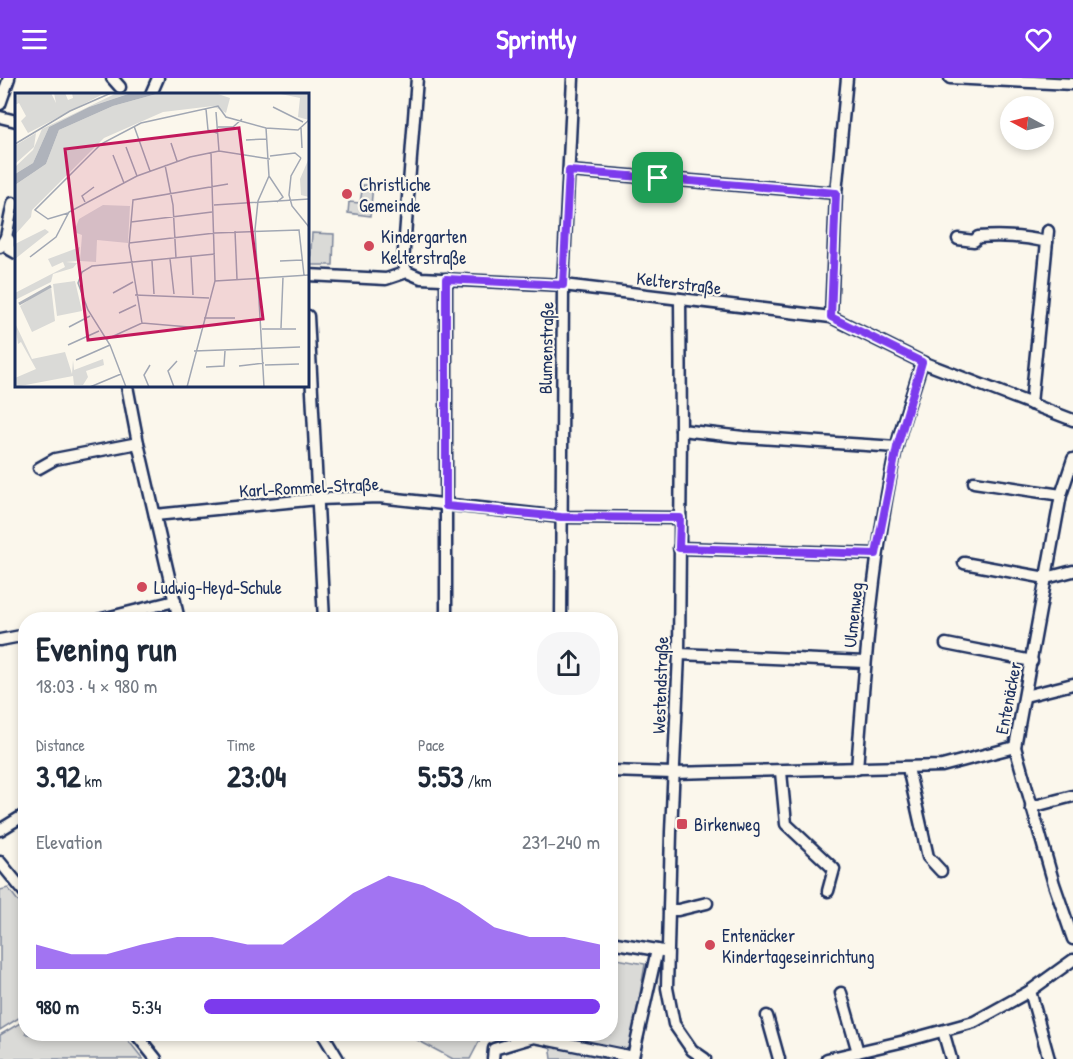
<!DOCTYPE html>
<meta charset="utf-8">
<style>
:root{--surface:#fff;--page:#f6f6f7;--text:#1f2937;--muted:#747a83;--accent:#7c3aed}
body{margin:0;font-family:"Patrick Hand",sans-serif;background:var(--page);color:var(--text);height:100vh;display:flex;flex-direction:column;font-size:22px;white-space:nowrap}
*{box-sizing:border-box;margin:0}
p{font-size:20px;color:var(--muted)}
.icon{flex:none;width:33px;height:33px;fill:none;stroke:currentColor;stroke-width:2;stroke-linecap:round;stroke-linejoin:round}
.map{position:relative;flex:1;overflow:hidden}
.drawer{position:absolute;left:18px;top:534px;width:600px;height:429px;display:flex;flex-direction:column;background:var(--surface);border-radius:24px;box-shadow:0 3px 9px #0003}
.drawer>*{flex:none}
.needle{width:39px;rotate:277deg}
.buttons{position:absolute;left:1000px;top:18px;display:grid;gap:12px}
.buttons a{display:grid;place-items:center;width:54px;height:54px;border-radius:50%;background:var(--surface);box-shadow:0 3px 9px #0003;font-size:30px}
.pin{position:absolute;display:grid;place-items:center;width:51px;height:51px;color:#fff;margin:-26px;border-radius:12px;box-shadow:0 3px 9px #0006}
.round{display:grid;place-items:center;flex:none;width:63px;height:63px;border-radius:24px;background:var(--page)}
.overview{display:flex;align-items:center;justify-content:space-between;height:102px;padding:0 18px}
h1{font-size:33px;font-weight:800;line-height:45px}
.figures{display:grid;grid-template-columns:repeat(3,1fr);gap:9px;height:102px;padding:6px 18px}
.figures div{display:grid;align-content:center}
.figures b{font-size:30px;font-weight:800}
.figures small{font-size:16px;font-weight:400}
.figures p{font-size:16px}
.chart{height:168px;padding:12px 18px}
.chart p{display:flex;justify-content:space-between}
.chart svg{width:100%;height:108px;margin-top:6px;fill:var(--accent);opacity:.7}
ul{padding:0 18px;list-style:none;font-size:20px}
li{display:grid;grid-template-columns:96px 72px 1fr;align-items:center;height:45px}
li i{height:15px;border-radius:8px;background:var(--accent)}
header{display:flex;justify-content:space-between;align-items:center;height:78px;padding:0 18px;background:var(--accent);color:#fff;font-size:27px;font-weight:800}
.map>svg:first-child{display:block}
.green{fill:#dadad7;stroke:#7a849a;stroke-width:1.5}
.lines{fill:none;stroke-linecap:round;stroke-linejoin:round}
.minor-casing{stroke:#1b2f5e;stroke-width:15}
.minor{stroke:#fbf7ec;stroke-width:10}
.route-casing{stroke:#fff;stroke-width:12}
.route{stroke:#7c3aed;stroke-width:8}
.poi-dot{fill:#d1495b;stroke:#fbf7ec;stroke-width:2}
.labels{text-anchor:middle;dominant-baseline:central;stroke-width:4.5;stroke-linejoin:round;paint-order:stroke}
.poi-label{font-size:18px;fill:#1b2f5e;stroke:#fbf7ec;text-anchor:start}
.street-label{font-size:18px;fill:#1b2f5e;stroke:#fbf7ec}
.inset-river{fill:none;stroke:#afb3bb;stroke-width:3}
.inset-road{fill:none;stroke:#a1a7b3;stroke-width:1.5}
.view{fill:#c2185b;fill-opacity:0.15;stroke:#c2185b;stroke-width:3}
.inset-edge{fill:none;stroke:#1b2f5e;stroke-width:3}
</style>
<header><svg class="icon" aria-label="menu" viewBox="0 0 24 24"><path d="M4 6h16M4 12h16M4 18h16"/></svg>Sprintly<svg class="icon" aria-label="heart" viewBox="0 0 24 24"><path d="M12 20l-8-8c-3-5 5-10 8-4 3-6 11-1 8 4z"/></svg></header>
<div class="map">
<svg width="1073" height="981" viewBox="0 0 1073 981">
<rect width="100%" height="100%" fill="#fbf7ec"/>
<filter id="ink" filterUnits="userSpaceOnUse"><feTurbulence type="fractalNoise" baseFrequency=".0167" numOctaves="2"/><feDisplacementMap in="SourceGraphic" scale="12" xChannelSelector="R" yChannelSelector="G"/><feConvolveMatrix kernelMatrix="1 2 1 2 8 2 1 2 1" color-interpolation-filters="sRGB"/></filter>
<g filter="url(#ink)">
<g class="green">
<polygon points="363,107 373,107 370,138 348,135 349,124 360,125"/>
<polygon points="312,155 334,156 333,187 310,187"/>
<polygon points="8,810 25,832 25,936 0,952 0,812"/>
<polygon points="611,880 645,886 630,976 537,956 610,956"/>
<polygon points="25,942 26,956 123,956 143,981 0,981 0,957"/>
<polygon points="406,956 483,956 470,981 453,981"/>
<polygon points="550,965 624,981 552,981"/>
</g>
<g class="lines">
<g class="minor-casing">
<g id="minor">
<polyline points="112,0 120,9"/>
<polyline points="950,0 1073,6"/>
<polyline points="151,16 158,0"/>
<polyline points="0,26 9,0"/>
<polyline points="0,39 16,43"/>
<polyline points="569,93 836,115"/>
<polyline points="6,159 9,162 9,171 16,175"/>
<path d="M 958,161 L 974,163 L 978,159 C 1003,157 1023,158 1047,164"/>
<polyline points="0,169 6,159 13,125"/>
<polyline points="407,194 421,200 563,207 831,239 922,284 1073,342"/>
<polyline points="407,194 403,185 417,0"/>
<polyline points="308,197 386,201 407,194"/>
<polyline points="446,201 446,542"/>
<polyline points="680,221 681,352 679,576 671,754 667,910 674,946 692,972 705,981"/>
<polyline points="308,238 324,542"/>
<polyline points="831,239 836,115 847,0"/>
<polyline points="127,308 138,365 179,542"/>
<polyline points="1031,326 1048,153"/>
<polyline points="681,352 743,359 897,369"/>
<polyline points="1073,381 1061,417 1015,669 1054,806 1073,861"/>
<polyline points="39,390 55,381 138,365"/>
<polyline points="974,404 1061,417"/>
<polyline points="155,437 318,421 379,419 561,439 680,440"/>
<polyline points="679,470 876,476"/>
<polyline points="964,485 1046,500 1073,493"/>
<polyline points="98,542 175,523"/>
<polyline points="561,542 563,207 573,0"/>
<polyline points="0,562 26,557"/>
<polyline points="946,566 1032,583"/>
<polyline points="679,576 865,584"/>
<polyline points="1025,618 1073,606"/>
<polyline points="908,690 928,779 941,793"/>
<path d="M 857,691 C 865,584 873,477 896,371 C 903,341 914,312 922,284"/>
<polyline points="610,693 673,695 942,688 1015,669"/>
<polyline points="781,694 786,746 834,791 828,813"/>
<polyline points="1031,729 1073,718"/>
<polyline points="0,752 26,736"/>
<polyline points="0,784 26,816"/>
<polyline points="669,832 678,832 707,825"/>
<polyline points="610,864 663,873"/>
<polyline points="1030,913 1049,981"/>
<polyline points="841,915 858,974"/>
<polyline points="767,938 779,981"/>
<polyline points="943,953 951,981"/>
<polyline points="136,956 156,981"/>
<polyline points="323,956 338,981"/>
<polyline points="493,981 494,971 534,959 633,979 657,872"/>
<polyline points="827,981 905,963 974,944 1030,913 1073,882"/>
</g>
</g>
<use href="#minor" class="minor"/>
</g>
</g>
<g class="lines" filter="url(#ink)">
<g class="route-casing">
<polygon id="route" points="569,93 836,115 831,239 922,284 897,369 876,476 679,470 680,440 561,439 446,428 446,201 563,207"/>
</g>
<use href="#route" class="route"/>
</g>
<g class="poi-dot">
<circle cx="347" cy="116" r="6"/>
<circle cx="369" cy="168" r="6"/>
<circle cx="142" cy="509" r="6"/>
<rect x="676" y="740" width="12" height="12" rx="3"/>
<circle cx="710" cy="867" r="6"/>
</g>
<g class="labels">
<g class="poi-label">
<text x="359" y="106">Christliche<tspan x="359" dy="21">Gemeinde</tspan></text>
<text x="381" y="158">Kindergarten<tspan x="381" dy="21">Kelterstraße</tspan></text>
<text x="154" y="509">Ludwig-Heyd-Schule</text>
<text x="694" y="746">Birkenweg</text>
<text x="722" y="857">Entenäcker<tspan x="722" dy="21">Kindertageseinrichtung</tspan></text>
</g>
<g class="street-label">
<text transform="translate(679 205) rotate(7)">Kelterstraße</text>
<text transform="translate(546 270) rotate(-89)">Blumenstraße</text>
<text transform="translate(309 409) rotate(-3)">Karl-Rommel-Straße</text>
<text transform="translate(853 537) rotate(-84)">Ulmenweg</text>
<text transform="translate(660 607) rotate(-88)">Westendstraße</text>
<text transform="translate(1008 620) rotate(-79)">Entenäcker</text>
</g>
</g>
<g transform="translate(15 15)">
<rect width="294" height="294" fill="#fbf7ec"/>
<path d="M 0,0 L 36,0 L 41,10 L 39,0 L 50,0 L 53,7 L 58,5 L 57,0 L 90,0 L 13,40 L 6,28 L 11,23 L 4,10 L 0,12 ZM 102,0 L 116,0 L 74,14 L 34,34 L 18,70 L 0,81 L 0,74 L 18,57 L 27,36 ZM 145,0 L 200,0 L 215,5 L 211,20 L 198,13 L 148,19 L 89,45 L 17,117 L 16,124 L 0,142 L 0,92 L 31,71 L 44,37 L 98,13 ZM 261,0 L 294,0 L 294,27 L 283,24 L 285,5 ZM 21,40 L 19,54 L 0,71 L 1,52 ZM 294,65 L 294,104 L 286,102 L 285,86 ZM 88,112 L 115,113 L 113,150 L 82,147 L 81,169 L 65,168 L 67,142 L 59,139 L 64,126 ZM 30,136 L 34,139 L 0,166 L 0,151 ZM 65,154 L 63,168 L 51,169 L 62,170 L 58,175 L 38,181 L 36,189 L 0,207 L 0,200 L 50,174 L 48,169 L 37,174 L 33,166 ZM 60,188 L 67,218 L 42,223 L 38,191 ZM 36,193 L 40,228 L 17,239 L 5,213 L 18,204 L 3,211 ZM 0,230 L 17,266 L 50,259 L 57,281 L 58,267 L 59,277 L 88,266 L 89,272 L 71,278 L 73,284 L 68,292 L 59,292 L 58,283 L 0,294 L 0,285 L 21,276 L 6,249 L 3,251 Z" fill="#dadad7"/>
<path d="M 116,0 L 145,0 L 98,13 L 44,37 L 31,71 L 0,92 L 0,81 L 18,70 L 34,34 L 74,14 Z" fill="#afb3bb"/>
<path class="inset-river" d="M 4,211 L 36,193"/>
<path class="inset-road" d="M 258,14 L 288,29M 191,16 L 193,37 L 202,40M 201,19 L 204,58M 119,33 L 135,78M 203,34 L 218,34 L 227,26M 251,35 L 254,83 L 268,104 L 262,109M 286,35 L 287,55M 231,47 L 251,46M 156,50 L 162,68M 0,51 L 55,18 L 96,0M 111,54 L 122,83M 98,62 L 109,90M 255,63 L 280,60 L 286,65M 286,65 L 276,83 L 274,102 L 277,113 L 294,134M 150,72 L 158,112 L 161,165M 70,109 L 67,103 L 79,94M 199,112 L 294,106M 53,120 L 33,126 L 20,117 L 86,51 L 126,30 L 203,13 L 211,24 L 251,35 L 283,37 L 294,27M 116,129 L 197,119M 220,138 L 222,186M 114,150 L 200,140 L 284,137 L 289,182M 15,164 L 41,144 L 54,119 L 122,83 L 175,64 L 204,58 L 255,66M 176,164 L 178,202M 155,166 L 159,201M 137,168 L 139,201M 265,168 L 287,167M 200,188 L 294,182M 98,200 L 118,189M 120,202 L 194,205M 104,220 L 121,212M 189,225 L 220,225M 127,230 L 114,153 L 118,107 L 213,91M 54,234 L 75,223M 266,235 L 268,184M 247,236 L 281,236M 92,246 L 127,230 L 186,235M 53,252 L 84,238M 179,258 L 285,254M 61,267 L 95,252M 250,272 L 284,271M 224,273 L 249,270M 191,274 L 209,273 L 210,258M 75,294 L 106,281M 111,294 L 95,252 L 73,217 L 63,190 L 67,179 L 77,173 L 200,161M 134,294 L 129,282 L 135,272M 159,294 L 153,278 L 162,268M 172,294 L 200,188 L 196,60M 249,294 L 240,137 L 243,108 L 254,83"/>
<path class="view" d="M 224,35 L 248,226 L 73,247 L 50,56 Z"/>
<rect width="294" height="294" class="inset-edge"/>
</g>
</svg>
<div class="buttons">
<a><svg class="needle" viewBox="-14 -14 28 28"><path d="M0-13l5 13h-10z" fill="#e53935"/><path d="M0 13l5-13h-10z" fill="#747a83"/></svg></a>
</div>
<div class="pin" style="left:658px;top:100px;background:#1e9e55"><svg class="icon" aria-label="arrive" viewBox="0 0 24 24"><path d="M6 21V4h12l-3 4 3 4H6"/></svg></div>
<section class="drawer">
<div class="overview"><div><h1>Evening run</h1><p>18:03 · 4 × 980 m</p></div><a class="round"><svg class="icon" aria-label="share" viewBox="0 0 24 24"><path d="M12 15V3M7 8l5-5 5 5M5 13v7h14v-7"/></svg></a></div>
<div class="figures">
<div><p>Distance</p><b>3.92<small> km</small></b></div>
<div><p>Time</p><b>23:04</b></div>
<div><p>Pace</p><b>5:53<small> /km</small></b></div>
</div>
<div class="chart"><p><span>Elevation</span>231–240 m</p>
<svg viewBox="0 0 160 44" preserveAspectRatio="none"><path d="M0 44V34L10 38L20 38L30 34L40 31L50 31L60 34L70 34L80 24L90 13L100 6L110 10L120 17L130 27L140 31L150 31L160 34V44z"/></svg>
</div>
<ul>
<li><b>980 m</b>5:34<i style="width:100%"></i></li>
</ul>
</section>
</div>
